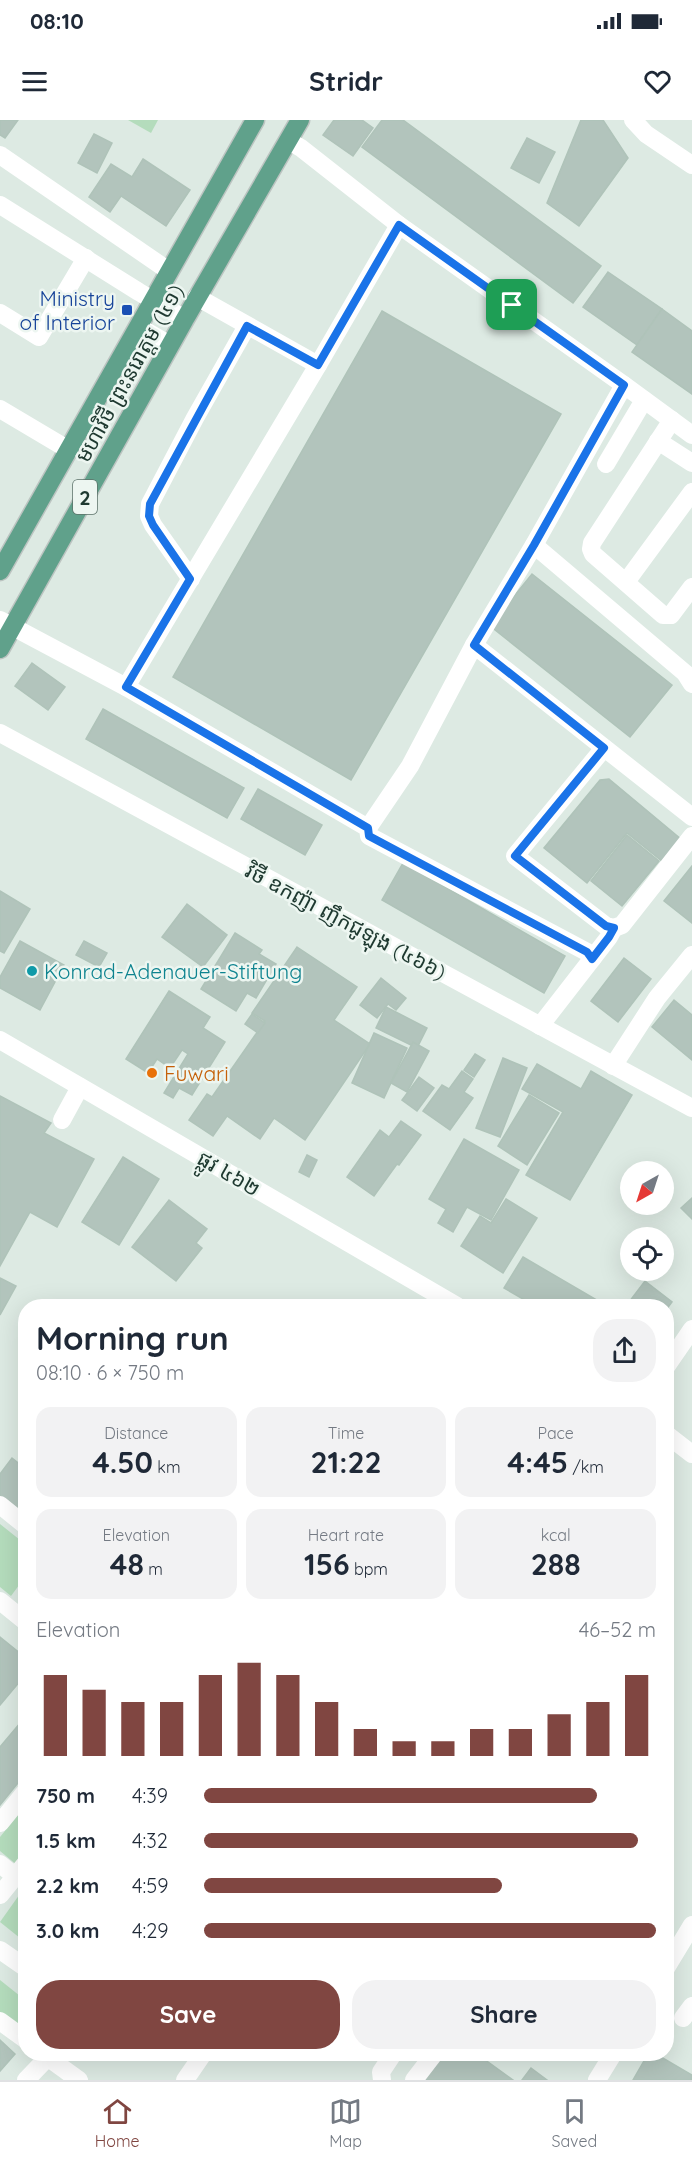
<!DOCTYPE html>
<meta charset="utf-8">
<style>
:root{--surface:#fff;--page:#f2f2f3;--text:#1f2937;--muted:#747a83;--line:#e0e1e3;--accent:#804641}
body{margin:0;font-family:Quicksand,"Noto Sans Khmer",sans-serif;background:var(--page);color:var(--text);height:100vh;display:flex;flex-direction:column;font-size:22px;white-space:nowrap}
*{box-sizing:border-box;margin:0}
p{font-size:20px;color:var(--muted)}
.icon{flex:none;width:33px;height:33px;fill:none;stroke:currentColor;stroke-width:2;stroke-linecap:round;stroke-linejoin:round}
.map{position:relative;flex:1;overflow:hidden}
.panel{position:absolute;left:18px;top:1179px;width:656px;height:762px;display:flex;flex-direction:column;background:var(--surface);border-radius:24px;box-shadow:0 6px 24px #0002}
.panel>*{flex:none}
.needle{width:39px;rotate:219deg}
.buttons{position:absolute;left:620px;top:1041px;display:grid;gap:12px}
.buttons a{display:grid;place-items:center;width:54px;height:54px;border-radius:50%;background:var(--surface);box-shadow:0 6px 24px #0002;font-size:30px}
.pin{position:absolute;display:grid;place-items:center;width:51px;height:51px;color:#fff;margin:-26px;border-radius:12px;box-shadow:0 3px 9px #0006}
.round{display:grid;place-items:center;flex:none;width:63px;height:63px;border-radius:24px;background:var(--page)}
.summary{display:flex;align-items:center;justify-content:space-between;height:102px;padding:0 18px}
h1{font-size:33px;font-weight:700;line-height:45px}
.figures{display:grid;grid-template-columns:repeat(3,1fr);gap:9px;height:102px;padding:6px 18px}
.figures div{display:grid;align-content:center;border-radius:15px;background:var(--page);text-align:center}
.figures b{font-size:30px;font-weight:700}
.figures small{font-size:16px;font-weight:400}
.figures p{font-size:16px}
.chart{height:168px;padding:12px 18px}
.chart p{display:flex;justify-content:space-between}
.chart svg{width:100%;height:108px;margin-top:6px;stroke:var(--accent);stroke-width:6}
.action{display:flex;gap:12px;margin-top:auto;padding:12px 18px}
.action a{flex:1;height:69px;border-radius:24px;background:var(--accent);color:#fff;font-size:24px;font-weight:700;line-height:69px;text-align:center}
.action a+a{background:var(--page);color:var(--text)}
ul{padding:0 18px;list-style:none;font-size:20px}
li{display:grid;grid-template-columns:96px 72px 1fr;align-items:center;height:45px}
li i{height:15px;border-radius:8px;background:var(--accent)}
.status{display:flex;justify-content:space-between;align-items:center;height:42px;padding:0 30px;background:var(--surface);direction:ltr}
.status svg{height:16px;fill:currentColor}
header{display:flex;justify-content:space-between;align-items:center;height:78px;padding:0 18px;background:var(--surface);font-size:27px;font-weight:700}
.tab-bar{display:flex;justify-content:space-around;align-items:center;height:84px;border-top:2px solid var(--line);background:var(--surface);font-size:16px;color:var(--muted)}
.tab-bar a{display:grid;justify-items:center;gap:3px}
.tab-bar .active{color:var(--accent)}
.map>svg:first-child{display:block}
.green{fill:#b4dcbc}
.building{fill:#b2c4bc;stroke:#afc3b9;stroke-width:1.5}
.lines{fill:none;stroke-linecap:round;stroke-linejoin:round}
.major-casing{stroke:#bcc4c1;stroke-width:21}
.minor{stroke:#fff;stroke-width:18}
.major{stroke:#60a18b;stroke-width:18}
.route-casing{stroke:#fff;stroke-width:12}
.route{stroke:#1a73e8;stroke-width:8}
.transit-dot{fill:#1a4fb4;stroke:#edf6f1;stroke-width:2}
.culture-dot{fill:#0f9aa8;stroke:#edf6f1;stroke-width:2}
.food-dot{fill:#e8710a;stroke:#edf6f1;stroke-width:2}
.labels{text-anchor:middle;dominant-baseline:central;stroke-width:5;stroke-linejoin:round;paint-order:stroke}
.shield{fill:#edf6f1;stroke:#5c726a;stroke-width:1.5}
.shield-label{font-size:20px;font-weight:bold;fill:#1e3930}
.transit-label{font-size:21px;fill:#164399;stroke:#edf6f1;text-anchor:end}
.street-label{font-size:21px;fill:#1e3930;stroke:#edf6f1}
.culture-label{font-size:21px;fill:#0d838f;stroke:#edf6f1;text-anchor:start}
.food-label{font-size:21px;fill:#c56008;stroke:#edf6f1;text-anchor:start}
</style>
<div class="status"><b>08:10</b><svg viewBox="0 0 49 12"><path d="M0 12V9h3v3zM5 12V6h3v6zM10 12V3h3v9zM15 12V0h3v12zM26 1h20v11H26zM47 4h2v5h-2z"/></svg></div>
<header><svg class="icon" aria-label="menu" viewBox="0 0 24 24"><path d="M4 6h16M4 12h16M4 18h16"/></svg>Stridr<svg class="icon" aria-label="heart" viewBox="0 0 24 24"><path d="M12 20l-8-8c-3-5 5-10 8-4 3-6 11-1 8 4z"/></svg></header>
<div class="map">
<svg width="692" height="1960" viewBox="0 0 692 1960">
<rect width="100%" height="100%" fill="#ddeae3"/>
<g class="green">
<polygon points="128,0 158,0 151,13"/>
<polygon points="0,1404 25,1424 25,1457 11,1476 0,1467"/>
<polygon points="21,1691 25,1695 25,1734 17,1745 0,1731 0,1717"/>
<polygon points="22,1771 25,1774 25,1822 0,1802"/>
<polygon points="0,1860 25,1880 25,1913 0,1894"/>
</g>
<g class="building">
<polygon points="0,0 18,0 5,18 0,15"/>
<polygon points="334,0 362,0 373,8 353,36 323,15"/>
<polygon points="382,0 403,0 601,146 573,183 362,27"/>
<polygon points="581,0 603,0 628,38 579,106 547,83"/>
<polygon points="94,14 112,23 97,53 78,43"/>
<polygon points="527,18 555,32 539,63 511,48"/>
<polygon points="143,39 190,70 166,106 121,76 110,92 89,77 111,44 132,57"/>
<polygon points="608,152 662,189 637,225 583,187"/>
<polygon points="662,189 692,211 692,274 632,232"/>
<polygon points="382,191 561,294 351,660 173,557"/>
<polygon points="532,454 672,565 630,617 490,506"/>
<polygon points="32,543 65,567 48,590 15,566"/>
<polygon points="103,589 244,668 227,698 86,619"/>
<polygon points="609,659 681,719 663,742 627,713 587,763 544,728 600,660"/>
<polygon points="258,669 322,705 305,735 241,699"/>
<polygon points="627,715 659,741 622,786 591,761"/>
<polygon points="403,743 565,836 544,873 382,780"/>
<polygon points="692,746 692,803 664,781"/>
<polygon points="0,771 30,789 4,833 0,831"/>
<polygon points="187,784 227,815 203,847 162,817"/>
<polygon points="235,813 262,830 259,834 276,844 256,878 247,873 236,891 201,869"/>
<polygon points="20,821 64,845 40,890 0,868 0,857"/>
<polygon points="84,821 107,833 99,847 76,835"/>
<polygon points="297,827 357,867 334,900 370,924 305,1020 274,998 260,1019 227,996 213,1016 189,1000 207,974 212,977 265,901 252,893"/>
<polygon points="624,838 651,859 618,902 591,881"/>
<polygon points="381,858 406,878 396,890 388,884 377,898 360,885"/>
<polygon points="169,871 210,897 203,908 225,922 192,975 179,968 173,978 164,973 188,934 182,930 170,948 157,939 148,953 126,939"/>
<polygon points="674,880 692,895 692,940 652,907"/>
<polygon points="386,887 427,908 417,928 376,908"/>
<polygon points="252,894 265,903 258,913 245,904"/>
<polygon points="374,913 407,928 384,978 352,963"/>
<polygon points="413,922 429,931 407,972 391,963"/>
<polygon points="475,934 485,940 474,957 464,950"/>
<polygon points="503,938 527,948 500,1017 476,1008"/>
<polygon points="537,944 581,969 591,951 632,975 570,1080 526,1055 563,992 522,969"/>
<polygon points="462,951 473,959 464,972 473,978 450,1010 423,991 442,965 449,969"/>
<polygon points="419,957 434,968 417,991 402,980"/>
<polygon points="529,975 559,993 527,1045 498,1026"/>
<polygon points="0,976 51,1003 44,1013 94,1039 57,1107 30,1092 0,1146"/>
<polygon points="401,1001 421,1015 399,1045 397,1044 374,1076 347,1057 380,1010 389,1017"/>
<polygon points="464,1019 519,1050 491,1100 467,1087 453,1112 438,1103 446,1089 429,1079"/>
<polygon points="307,1035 317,1040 309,1057 299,1052"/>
<polygon points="123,1037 159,1059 119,1125 82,1102"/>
<polygon points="692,1078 692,1099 681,1088"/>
<polygon points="506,1079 537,1098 503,1153 461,1126 480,1096 491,1103"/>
<polygon points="169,1080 207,1109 196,1123 202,1128 176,1161 132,1127"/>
<polygon points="523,1137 607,1186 535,1186 504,1168"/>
<polygon points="0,1158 16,1166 0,1195"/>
<polygon points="645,1161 672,1182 666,1190 666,1186 626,1186"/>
<polygon points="12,1338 26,1349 26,1398 0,1377 0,1354"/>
<polygon points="0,1517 26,1538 26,1554 0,1585"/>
<polygon points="26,1596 26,1653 0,1685 0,1627"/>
<polygon points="0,1920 15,1934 0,1951"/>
<polygon points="439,1934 477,1934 513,1960 419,1960"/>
<polygon points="648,1934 656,1934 692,1955 692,1960 633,1960"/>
<polygon points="531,1948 547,1960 522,1960"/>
</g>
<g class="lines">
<g class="major-casing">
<g id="major">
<polyline points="0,451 255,0"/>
<polyline points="0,529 185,199 300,0"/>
</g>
</g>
<g class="minor">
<polyline points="633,0 646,14 692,45"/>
<polyline points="289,21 301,28 399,105 624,265 692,315"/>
<polyline points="0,35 169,151"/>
<polyline points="0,85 139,172 185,199"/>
<polyline points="197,177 318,245"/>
<polyline points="0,193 39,217 86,138"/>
<polyline points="139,207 170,225"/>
<polyline points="0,289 69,330"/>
<polyline points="672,300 592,423 591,429 593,434 663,495 671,495 692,467"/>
<polyline points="658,321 692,343"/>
<polyline points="606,344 644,280"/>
<polyline points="534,425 685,553 692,564"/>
<polyline points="191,459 153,405 149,396 150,384 195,298 247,206"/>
<polyline points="626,462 692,372"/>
<polyline points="0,500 126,567 368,708 369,716 587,832 592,839 540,906"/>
<polyline points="474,525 692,697"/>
<polyline points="126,567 318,245 399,105"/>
<polyline points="0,613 692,988"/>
<polyline points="604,628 515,736 606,806 614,808 622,805 692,716"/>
<polyline points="368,708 410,646 474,525 534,425 624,265"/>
<polyline points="592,839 609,817 614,808"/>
<polyline points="0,920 457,1186"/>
<polyline points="613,946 657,878 692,835"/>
<polyline points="62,1000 80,967"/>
<polyline points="666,1247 692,1209"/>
<polyline points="666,1314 692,1334"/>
<polyline points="0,1385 26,1406"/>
<polyline points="0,1481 26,1502"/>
<polyline points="0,1703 26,1671"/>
<polyline points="0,1744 15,1756"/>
<polyline points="0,1775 26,1743"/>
<polyline points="0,1830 26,1848"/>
<polyline points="666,1848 692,1805"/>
<polyline points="683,1898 692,1886"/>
<polyline points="0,1901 26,1920"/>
<polyline points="43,1934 79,1960"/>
<polyline points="26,1960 51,1934"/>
<polyline points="185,1960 203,1934"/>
<polyline points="382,1960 381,1952 393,1934"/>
<polyline points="414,1960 434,1934"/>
<polyline points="597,1960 613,1934"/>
</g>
<use href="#major" class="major"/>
</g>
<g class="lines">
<g class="route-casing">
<polygon id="route" points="399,105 624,265 534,425 474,525 604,628 515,736 606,806 614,808 609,817 592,839 587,832 369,716 368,708 126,567 190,459 153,405 149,396 150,384 247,206 318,245"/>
</g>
<use href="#route" class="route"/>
</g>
<rect class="transit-dot" x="121" y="184" width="12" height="12" rx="3"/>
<circle class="culture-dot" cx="32" cy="851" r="6"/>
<circle class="food-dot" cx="152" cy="953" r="6"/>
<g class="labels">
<rect class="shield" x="73" y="360" width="24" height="34" rx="4.5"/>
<g class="shield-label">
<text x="85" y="377">2</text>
</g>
<g class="transit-label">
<text x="115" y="178">Ministry<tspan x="115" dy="24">of Interior</tspan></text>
</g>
<g class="street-label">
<text transform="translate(129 253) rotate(-61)">មហាវិថី ព្រះនរោត្តម (៤១)</text>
<text transform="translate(346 801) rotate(28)">វិថី ឧកញ៉ា ញឹកជូឡុង (៤៦៦)</text>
<text transform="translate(229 1053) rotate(30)">ផ្លូវ ៤៦២</text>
</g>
<g class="culture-label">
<text x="44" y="851">Konrad-Adenauer-Stiftung</text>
</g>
<g class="food-label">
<text x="164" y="953">Fuwari</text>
</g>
</g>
</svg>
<div class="buttons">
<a><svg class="needle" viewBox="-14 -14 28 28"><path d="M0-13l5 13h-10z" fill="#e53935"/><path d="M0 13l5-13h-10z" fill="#747a83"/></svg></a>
<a><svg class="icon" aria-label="locate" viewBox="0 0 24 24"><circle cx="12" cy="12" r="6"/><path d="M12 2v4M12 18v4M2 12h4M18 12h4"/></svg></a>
</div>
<div class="pin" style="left:512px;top:185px;background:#1e9e55"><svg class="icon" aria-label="arrive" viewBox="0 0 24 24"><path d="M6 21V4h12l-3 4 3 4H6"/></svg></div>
<section class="panel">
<div class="summary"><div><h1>Morning run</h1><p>08:10 · 6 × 750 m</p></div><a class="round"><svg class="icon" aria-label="share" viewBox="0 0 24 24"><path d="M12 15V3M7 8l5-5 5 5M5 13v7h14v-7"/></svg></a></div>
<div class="figures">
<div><p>Distance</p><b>4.50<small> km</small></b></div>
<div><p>Time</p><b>21:22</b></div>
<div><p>Pace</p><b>4:45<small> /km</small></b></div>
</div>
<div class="figures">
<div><p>Elevation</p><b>48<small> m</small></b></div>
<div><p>Heart rate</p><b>156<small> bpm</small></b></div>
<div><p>kcal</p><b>288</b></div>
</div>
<div class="chart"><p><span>Elevation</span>46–52 m</p>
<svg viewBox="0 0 160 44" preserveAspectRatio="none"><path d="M5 44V11M15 44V17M25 44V22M35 44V22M45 44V11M55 44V6M65 44V11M75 44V22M85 44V33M95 44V38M105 44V38M115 44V33M125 44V33M135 44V27M145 44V22M155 44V11"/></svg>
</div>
<ul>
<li><b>750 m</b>4:39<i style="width:87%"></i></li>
<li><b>1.5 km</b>4:32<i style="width:96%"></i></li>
<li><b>2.2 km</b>4:59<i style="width:66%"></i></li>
<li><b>3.0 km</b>4:29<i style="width:100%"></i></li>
</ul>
<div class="action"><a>Save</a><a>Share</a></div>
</section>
</div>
<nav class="tab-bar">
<a class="active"><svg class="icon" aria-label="home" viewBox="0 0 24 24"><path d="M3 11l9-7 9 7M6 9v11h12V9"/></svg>Home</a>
<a><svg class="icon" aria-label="map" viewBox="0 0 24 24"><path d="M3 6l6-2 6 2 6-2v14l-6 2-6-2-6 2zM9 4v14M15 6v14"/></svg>Map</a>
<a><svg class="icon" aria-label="saved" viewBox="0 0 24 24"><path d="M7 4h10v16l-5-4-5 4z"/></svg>Saved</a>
</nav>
